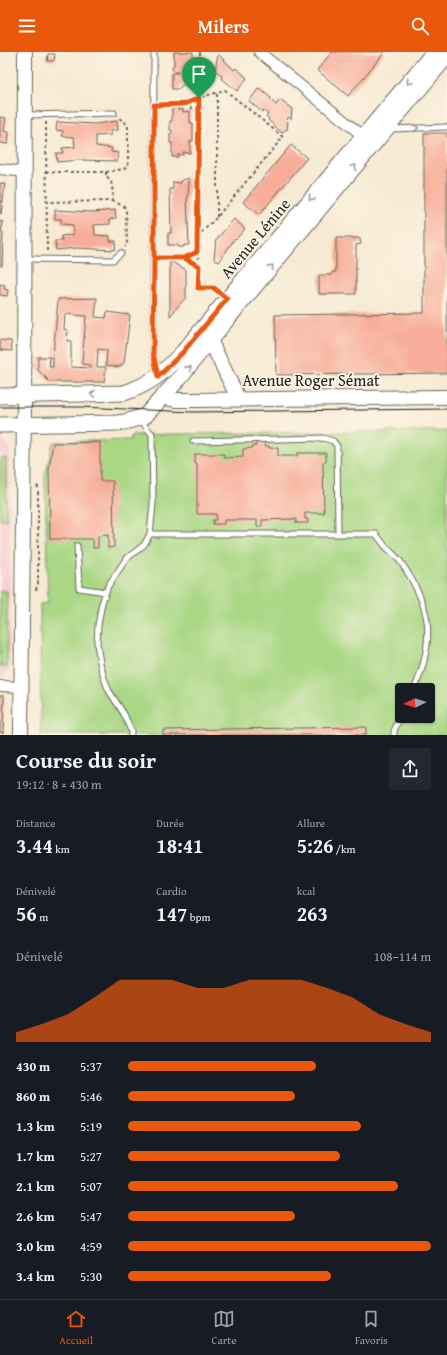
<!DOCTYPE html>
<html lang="fr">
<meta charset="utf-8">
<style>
:root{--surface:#171b24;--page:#242831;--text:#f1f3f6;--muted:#9ea1a6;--line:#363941;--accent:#ea580c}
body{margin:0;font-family:"Gentium Book Plus",serif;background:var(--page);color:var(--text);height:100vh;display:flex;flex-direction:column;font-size:15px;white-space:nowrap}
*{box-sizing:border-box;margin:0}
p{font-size:13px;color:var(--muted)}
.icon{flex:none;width:22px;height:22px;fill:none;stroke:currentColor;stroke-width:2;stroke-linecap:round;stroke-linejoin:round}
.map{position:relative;height:683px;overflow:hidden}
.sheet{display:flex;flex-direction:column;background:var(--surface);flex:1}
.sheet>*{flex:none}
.needle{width:26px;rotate:265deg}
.buttons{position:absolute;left:395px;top:631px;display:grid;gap:8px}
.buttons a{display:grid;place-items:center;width:40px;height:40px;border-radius:4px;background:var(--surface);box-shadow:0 1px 3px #0004;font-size:20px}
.pin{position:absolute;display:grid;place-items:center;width:34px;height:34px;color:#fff;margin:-41px -17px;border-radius:50% 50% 50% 0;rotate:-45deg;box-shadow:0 0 4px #0007}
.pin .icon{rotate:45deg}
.round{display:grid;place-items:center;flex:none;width:42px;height:42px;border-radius:4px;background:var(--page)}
.summary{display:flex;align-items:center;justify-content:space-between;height:68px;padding:0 16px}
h1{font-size:22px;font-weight:600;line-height:30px}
.figures{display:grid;grid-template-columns:repeat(3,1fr);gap:6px;height:68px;padding:4px 16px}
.figures div{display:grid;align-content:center}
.figures b{font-size:20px;font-weight:600}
.figures small{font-size:11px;font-weight:400}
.figures p{font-size:11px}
.chart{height:112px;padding:8px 16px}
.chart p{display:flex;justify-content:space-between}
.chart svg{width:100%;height:72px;margin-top:4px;fill:var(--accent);opacity:.7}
ul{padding:0 16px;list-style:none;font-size:13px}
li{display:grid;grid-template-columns:64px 48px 1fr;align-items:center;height:30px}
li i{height:10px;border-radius:5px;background:var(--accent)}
header{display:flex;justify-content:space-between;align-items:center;height:52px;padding:0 16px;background:var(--accent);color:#fff;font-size:18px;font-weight:600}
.menu{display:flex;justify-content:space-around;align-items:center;height:56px;border-top:1px solid var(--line);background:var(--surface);font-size:11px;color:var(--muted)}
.menu a{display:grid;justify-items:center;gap:2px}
.menu .active{color:var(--accent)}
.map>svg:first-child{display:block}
.built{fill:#f7cfd4}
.green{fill:#a9d784;stroke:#627a50;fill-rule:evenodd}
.building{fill:#f7ad99;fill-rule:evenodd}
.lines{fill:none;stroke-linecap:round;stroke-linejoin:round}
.lane-casing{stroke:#69645c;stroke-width:7}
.street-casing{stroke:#69645c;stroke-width:12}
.secondary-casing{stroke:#69645c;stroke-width:16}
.primary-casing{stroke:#69645c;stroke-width:17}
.path{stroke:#69645c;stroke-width:2;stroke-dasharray:3 3;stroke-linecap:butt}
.lane{stroke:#fff;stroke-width:5}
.street{stroke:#fff;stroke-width:10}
.secondary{stroke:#fff;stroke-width:14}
.primary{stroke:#fff;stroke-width:15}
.tram{stroke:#1c1c1c;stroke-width:1}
.oneway{stroke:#999}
.route-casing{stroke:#fff;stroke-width:8}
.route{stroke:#ea580c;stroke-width:5}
.labels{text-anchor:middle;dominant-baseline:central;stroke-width:4;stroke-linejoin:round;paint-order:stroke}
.street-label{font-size:16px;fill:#1c1c1c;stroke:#fcf5e5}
</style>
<header><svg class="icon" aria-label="menu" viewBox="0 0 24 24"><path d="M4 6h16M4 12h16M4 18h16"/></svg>Milers<svg class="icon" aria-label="search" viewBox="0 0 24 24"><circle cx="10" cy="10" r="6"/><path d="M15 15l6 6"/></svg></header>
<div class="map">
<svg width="447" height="683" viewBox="0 0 447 683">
<rect width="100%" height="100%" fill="#fcf5e5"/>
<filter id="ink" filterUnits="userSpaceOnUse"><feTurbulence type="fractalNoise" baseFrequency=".025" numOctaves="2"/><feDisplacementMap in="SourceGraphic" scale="8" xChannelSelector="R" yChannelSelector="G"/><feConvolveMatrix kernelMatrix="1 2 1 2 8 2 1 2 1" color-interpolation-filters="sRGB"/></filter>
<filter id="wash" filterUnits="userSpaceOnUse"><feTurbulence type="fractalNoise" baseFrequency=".012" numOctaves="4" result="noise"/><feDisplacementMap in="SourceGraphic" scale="16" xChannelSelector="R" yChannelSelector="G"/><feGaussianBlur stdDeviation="0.9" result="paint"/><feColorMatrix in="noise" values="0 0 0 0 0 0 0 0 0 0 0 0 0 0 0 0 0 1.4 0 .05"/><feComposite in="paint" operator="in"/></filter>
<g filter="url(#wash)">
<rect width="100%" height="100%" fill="#f7ead3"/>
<polygon class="built" points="0,386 10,395 10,617 2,624 0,624"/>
<g class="green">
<path d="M 447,379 L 447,683 L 41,683 L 40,552 L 48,551 L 45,424 L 53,390 L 130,388 L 132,383 L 174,382 ZM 402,638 L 428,638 L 428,664 L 402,664 Z"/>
<rect x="0" y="406" width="6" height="62"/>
<rect x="0" y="539" width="7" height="76"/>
</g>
<g id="blocks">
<g class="building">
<polygon points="174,0 193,0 193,5 191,5 190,27 178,37 172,37 172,21 178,21 178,20 175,20 172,17 173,14 174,13"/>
<polygon points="332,0 385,0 348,44 317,18"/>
<polygon points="48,2 55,2 54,9 47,9"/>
<polygon points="218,2 234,18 236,16 247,26 237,39 221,26 222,24 215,18"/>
<polygon points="259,36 271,46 270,47 276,53 280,48 292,57 291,67 289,65 286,68 288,70 287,78 286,77 282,81 268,68 269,67 266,64 268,62 263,58 262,60 249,49"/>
<polygon points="172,55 178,55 178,58 183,57 183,60 190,59 190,71 193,71 193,89 190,89 190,101 183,100 183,103 178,102 178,105 172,105 172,91 170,91 170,82 172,82 172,78 170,78 170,69 172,69"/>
<polygon points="0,65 6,66 4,79 9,80 8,92 0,91"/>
<polygon points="117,69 118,78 111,78 111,83 96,84 96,94 112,96 111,100 118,101 117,109 79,108 57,110 56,101 63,101 62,96 75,95 74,85 62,84 63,79 56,78 57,70 95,72"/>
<polygon points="424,81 447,81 447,321 276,323 275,263 424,261"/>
<polygon points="291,93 307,106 259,163 243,150"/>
<polygon points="189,126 188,146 187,146 189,193 184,193 184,195 178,195 178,193 168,193 168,181 171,181 170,137 173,137 173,130 181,131 181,129"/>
<polygon points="0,131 5,132 1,162 0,162"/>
<polygon points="55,158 93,160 115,158 116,166 110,167 110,172 94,173 95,183 110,184 110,189 116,189 115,198 77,196 56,198 55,189 62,189 61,184 73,183 73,173 61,172 61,167 55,167"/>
<polygon points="234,167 245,177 236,187 235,186 219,210 214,207 216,188"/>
<polygon points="0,169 3,170 1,181 3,181 2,214 0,214"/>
<polygon points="336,186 358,186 360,187 361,192 356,193 356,242 319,242 319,223 332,223 332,220 336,220"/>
<polygon points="170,209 186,218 186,245 170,264"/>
<polygon points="0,232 5,233 4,237 8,238 7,244 0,243"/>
<path d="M 97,246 L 95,265 L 106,266 L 107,260 L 130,263 L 124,311 L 119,315 L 106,313 L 107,298 L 98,297 L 97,315 L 106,315 L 104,330 L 50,330 L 38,318 L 38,305 L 50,305 L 49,315 L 53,315 L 53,305 L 58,247 ZM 65,262 L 86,264 L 82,310 L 83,312 L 90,313 L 90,316 L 71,315 L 71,289 L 67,289 L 68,278 L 64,277 Z"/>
<polygon points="0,288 11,289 12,299 0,298"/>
<polygon points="100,390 100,429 113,429 114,495 108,496 108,483 98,484 98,496 93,496 93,487 50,487 49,417 53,391"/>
<polygon points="256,390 265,390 265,394 269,394 269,396 278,396 278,404 297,404 297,401 326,401 326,410 323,410 324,461 305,461 305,467 308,467 308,471 296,471 296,467 262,468 262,475 257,475 257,468 224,468 224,472 213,472 213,468 216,468 216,462 197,462 197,412 195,412 195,402 224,402 224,406 243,405 243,397 252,396 252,394 256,394"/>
<polygon points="0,643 4,643 3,681 0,680"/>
<polygon points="366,675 366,683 163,683 163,678"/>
</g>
</g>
</g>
<g filter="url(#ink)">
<use href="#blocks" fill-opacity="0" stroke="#69645c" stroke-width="1"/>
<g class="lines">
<g class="lane-casing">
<g id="lane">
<polyline points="154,0 153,300 157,321"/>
<polyline points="26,63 114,61"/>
<polyline points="391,77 447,75"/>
<polyline points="26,207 113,208 121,201"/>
<polyline points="193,389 323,386 333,389 337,394 338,481"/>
<path d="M 150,482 L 376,482 C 379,486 382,490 385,494 C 390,499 396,504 400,509 C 432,555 436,586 414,638"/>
<polyline points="77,494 79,536 106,540"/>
<polyline points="131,683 131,679 124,662 109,639 104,626 100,611 97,592 98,573 102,551 108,534 126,507 144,493 150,482 153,452 152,382 145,374 141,366"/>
<polyline points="394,683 394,679 402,660"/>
</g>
</g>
<g class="street-casing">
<g id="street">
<polyline points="259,0 363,84"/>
<polyline points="0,117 25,120"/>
<polyline points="0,634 22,635"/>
</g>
</g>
<g class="secondary-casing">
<g id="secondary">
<polyline points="210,288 238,346"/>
<polyline points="163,345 175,348 193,348 447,345"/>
<path d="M 21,683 C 24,455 25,228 25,0"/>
</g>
</g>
<g class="primary-casing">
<g id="primary">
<path d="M 0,344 L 124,341 C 151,332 163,321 183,300 L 434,0"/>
<polyline points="0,373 117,371 125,370 145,364 177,329 210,288 447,4"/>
</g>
</g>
<g class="path">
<polyline points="200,0 198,235 214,236 217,239"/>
<polyline points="185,52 199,46 225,38 283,85 217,165 198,184"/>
<polyline points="161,53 185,52 199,61"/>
<polyline points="46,70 47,200"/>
<polyline points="46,120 106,120 106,125 111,129 113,141 112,149 46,150"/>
<polyline points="106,120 124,117 128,113 128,73 119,66"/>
<polyline points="112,149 124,154 126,159 127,192 125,195"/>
<polyline points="217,165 217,41"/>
<polyline points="161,206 184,206 197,200"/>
<polyline points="184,206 199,214"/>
<polyline points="36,538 38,531 38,435 36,432"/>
</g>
<use href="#lane" class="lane"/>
<use href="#street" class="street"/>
<use href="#secondary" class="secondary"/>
<use href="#primary" class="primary"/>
<polyline class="tram" points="0,355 80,355 193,360 447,357"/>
</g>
<defs><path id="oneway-chevron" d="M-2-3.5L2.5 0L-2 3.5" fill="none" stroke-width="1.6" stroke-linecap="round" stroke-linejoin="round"/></defs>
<g class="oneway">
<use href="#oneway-chevron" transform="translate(409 30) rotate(130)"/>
<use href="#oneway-chevron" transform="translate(416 76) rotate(-2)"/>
<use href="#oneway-chevron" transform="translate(354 115) rotate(-50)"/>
<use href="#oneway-chevron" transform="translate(311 146) rotate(130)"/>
<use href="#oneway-chevron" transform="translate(271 215) rotate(-50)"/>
<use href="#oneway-chevron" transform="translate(189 316) rotate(-51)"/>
<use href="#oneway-chevron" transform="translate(93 342) rotate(179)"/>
</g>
</g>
<g class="lines" filter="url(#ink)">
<g class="route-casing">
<polyline id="route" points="199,46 197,200 184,206 154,206 153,300 158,325 183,300 227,247 214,236 198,236 199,214 184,206 154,206 154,53 185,52 199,46"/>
</g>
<use href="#route" class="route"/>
</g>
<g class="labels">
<g class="street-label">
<text transform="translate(255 186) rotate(-50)">Avenue Lénine</text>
<text x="311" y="328">Avenue Roger Sémat</text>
</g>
</g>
</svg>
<div class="buttons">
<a><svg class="needle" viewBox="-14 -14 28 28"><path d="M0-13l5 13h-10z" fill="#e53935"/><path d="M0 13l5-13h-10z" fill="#9ea1a6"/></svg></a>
</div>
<div class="pin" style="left:199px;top:46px;background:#1e9e55"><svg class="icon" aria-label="arrive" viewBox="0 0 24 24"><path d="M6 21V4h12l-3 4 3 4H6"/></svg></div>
</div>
<section class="sheet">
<div class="summary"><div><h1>Course du soir</h1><p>19:12 · 8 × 430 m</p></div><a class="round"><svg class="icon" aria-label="share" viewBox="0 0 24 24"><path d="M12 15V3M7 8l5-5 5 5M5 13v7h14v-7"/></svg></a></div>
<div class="figures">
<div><p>Distance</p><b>3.44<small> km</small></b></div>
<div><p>Durée</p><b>18:41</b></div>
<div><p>Allure</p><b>5:26<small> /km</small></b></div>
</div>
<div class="figures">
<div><p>Dénivelé</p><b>56<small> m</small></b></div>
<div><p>Cardio</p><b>147<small> bpm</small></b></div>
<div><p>kcal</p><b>263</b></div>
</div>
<div class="chart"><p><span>Dénivelé</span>108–114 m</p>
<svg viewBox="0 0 160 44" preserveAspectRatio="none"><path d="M0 44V38L10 33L20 27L30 17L40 6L50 6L60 6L70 11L80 11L90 6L100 6L110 6L120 11L130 17L140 27L150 33L160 38V44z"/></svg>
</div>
<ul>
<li><b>430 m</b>5:37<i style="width:62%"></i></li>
<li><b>860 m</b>5:46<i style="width:55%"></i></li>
<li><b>1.3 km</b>5:19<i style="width:77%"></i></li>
<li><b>1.7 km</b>5:27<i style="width:70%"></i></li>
<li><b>2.1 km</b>5:07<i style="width:89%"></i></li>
<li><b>2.6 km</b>5:47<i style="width:55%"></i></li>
<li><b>3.0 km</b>4:59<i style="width:100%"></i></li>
<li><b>3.4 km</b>5:30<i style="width:67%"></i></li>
</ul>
</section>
<nav class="menu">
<a class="active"><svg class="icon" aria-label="home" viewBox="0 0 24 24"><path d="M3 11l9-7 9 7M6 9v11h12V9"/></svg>Accueil</a>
<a><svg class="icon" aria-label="map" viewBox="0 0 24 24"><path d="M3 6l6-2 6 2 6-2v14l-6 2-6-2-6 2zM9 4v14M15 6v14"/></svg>Carte</a>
<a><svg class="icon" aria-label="saved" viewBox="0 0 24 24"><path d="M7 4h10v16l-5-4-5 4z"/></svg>Favoris</a>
</nav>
